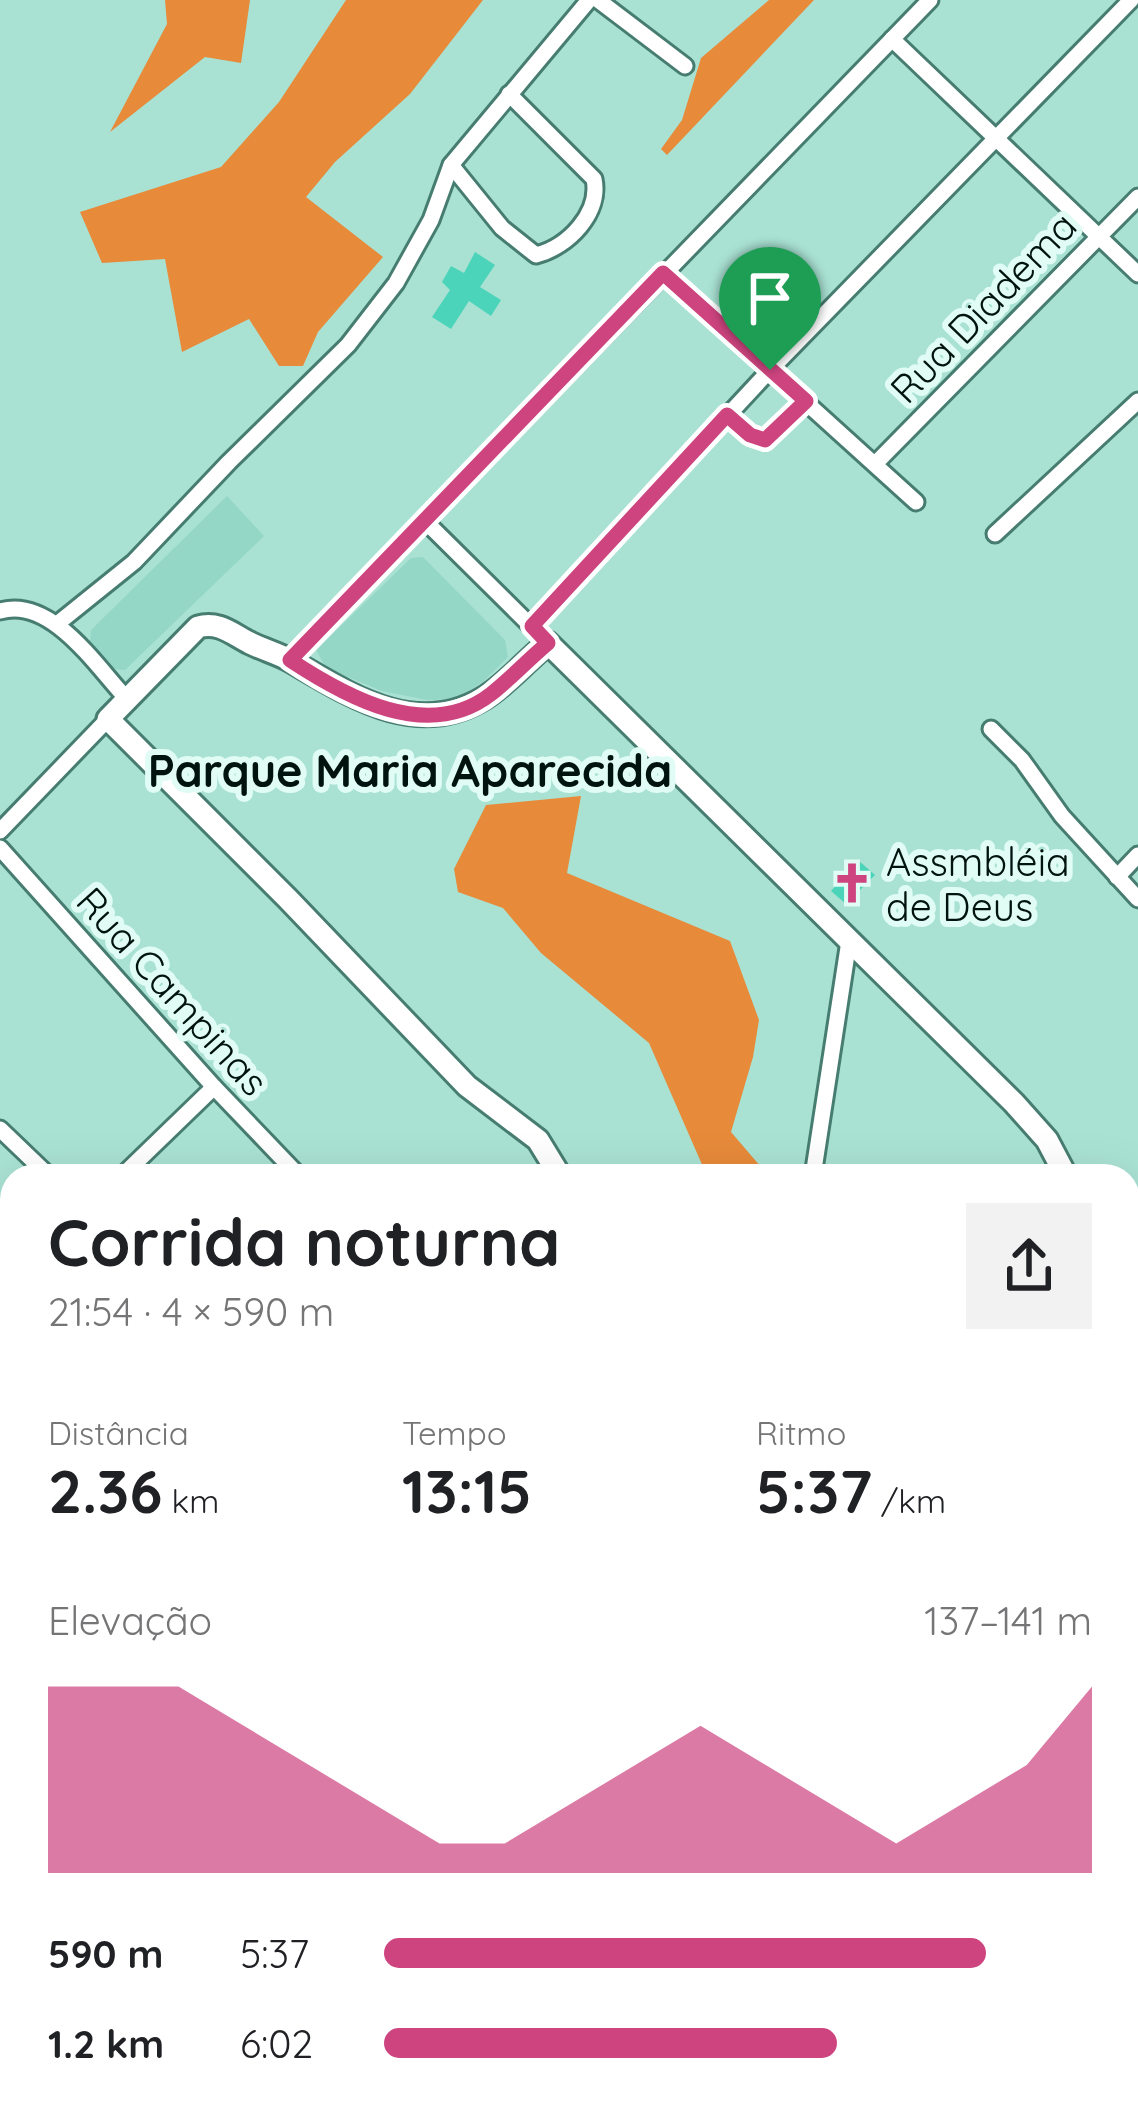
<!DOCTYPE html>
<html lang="pt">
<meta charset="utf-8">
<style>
:root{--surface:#fff;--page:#f2f2f2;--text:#202124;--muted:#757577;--accent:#cd447f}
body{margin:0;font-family:Quicksand,sans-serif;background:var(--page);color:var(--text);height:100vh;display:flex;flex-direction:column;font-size:45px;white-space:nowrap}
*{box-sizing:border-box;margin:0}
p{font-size:39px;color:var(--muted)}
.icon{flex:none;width:66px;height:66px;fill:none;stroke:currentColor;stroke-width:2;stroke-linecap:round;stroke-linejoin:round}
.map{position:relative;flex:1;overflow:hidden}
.sheet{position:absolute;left:0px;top:1164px;width:1140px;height:948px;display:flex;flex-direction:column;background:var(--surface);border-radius:36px 36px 0 0;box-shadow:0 12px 48px #0002}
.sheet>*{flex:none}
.pin{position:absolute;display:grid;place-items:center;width:102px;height:102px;color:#fff;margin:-123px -51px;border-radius:50% 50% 50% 0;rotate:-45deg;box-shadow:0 0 12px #0007}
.pin .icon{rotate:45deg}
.round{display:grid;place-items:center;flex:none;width:126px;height:126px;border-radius:0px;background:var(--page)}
.head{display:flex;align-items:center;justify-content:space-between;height:204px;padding:0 48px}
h1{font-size:66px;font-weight:800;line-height:90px}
.stats{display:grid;grid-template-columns:repeat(3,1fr);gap:18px;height:204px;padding:12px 48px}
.stats div{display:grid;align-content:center}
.stats b{font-size:60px;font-weight:800}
.stats small{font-size:33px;font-weight:400}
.stats p{font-size:33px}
.chart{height:336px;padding:24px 48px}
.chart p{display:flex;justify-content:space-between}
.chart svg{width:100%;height:216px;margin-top:12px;fill:var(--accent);opacity:.7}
ul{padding:0 48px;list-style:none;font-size:39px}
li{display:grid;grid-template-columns:192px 144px 1fr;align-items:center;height:90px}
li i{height:30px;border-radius:15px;background:var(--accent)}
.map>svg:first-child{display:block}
.built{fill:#95d7c7}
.green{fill:#e78a3a}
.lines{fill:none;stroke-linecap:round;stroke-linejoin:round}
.stream{stroke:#899937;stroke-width:4.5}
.building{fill:#4bd4ba}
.lane-casing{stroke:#477d71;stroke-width:14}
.street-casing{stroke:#477d71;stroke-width:21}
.secondary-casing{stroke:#477d71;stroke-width:27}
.path{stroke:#4f736a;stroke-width:3;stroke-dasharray:6 9;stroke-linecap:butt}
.lane{stroke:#fff;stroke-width:8}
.street{stroke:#fff;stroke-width:15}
.secondary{stroke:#fff;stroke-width:21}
.route-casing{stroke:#fff;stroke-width:24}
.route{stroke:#cd447f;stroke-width:15}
.labels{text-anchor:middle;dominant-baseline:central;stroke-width:12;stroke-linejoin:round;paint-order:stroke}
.street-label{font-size:39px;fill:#00130f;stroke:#e0fcf4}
.poi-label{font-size:39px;fill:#00130f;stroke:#e0fcf4;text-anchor:start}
.quarter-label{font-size:45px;font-weight:bold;fill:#00130f;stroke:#e0fcf4}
</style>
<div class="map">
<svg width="1138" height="2112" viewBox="0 0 1138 2112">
<rect width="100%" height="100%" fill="#a9e2d3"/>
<g class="built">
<polygon points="227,496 264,536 125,670 113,669 90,641 91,630"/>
<polygon points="423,557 505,640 508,657 483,682 455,699 427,700 382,691 326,668 316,650 411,558"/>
</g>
<g class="green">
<polygon points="165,0 250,0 241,63 205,57 110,132 167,24"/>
<polygon points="346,0 483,0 410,94 335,162 306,197 383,257 318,332 303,366 279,366 249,319 182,352 165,259 102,263 80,212 221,167 279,102"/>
<polygon points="769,0 814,0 667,155 661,149 682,120 701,58"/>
<polygon points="581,796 567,873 730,941 759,1020 753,1057 731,1132 761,1167 759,1176 707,1176 649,1043 541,953 503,908 458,892 454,869 486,805"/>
</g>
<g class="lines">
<polyline class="stream" points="1128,2041 1138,2054"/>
</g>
<g class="building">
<polygon points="475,252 495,265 480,287 501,300 491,316 469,301 451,329 432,317 450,290 442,282 451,266 464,273"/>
<polygon points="858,860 875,875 846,904 831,891"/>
</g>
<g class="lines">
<g class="lane-casing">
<polyline id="lane" points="728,416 750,435 765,439 804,402"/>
</g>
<g class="street-casing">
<g id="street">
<polyline points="598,0 685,66"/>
<polyline points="892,39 1138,274"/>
<path d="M 451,165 L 502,228 L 536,255 C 568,247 601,213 594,179 L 509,94"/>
<polyline points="663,273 916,502"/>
<polyline points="875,464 1138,197"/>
<polyline points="424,520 548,643"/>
<polyline points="995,534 1138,401"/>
<path d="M 0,611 C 51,596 96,666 126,698"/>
<polyline points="57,624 134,562 229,462 348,345 396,283 431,220 451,165 589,0"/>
<polyline points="532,626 770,370 1131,0"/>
<polyline points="290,660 930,0"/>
<polyline points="991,729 1022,760 1062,816 1138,899"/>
<polyline points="0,831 108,719"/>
<polyline points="0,848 214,1087 299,1176"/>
<polyline points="1117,877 1138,855"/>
<polyline points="0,1129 49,1176"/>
<polyline points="122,1176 214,1087"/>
<polyline points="813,1176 849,941"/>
<polyline points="0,1436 12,1448"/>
<polyline points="1128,1801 1138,1812"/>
<polyline points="0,1841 12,1832"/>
<polyline points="0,1881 12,1887"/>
<polyline points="0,2032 12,2030"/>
<polyline points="1128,2070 1138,2084"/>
<polyline points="760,2100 772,2112"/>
<polyline points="317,2112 338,2100"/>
</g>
</g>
<g class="secondary-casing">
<g id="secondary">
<path d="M 560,1176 L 538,1140 L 467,1086 L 288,899 L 108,719 L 198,627 C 219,621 232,634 250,643 C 264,650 280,654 293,662 C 353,697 417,739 484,698 C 507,684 527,660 548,643 L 1014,1103 L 1047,1140 L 1066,1176"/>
<polyline points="1128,1343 1138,1367"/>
<polyline points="983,2100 995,2112"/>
</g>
</g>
<g class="path">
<polyline points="0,1629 12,1649"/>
<polyline points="0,1699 12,1698"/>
</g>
<use href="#lane" class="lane"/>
<use href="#street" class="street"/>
<use href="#secondary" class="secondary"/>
</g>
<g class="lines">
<g class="route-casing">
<path id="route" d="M 663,273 L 806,401 L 765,440 L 750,435 L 727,415 L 532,626 L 548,643 C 529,659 511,678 491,694 C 428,743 346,697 290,660 Z"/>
</g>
<use href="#route" class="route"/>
</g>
<defs>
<g id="church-bare" transform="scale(3.24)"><path d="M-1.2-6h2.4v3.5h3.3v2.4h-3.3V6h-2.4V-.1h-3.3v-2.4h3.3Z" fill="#cd447f" stroke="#e0fcf4" stroke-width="2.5" paint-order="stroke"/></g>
</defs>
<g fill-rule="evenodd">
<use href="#church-bare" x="852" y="883"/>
</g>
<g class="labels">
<g class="street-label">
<text transform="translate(983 307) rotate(-46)">Rua Diadema</text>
<text transform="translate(173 991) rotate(48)">Rua Campinas</text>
</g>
<g class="poi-label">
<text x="886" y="861">Assmbléia<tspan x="886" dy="45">de Deus</tspan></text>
</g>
<g class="quarter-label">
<text x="410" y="770">Parque Maria Aparecida</text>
</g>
</g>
</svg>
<div class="pin" style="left:770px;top:370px;background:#1e9e55"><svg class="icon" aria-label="arrive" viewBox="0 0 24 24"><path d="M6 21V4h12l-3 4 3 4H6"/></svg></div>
<section class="sheet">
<div class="head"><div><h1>Corrida noturna</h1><p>21:54 · 4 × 590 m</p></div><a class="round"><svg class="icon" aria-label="share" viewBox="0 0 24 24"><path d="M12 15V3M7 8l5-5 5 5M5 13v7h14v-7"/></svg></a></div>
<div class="stats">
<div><p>Distância</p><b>2.36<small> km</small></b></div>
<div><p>Tempo</p><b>13:15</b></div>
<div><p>Ritmo</p><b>5:37<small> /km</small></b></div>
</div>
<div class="chart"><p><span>Elevação</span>137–141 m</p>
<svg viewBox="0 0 160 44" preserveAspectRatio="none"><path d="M0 44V6L10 6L20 6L30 14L40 22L50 30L60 38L70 38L80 30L90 22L100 14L110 22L120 30L130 38L140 30L150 22L160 6V44z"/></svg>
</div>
<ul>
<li><b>590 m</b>5:37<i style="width:85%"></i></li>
<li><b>1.2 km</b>6:02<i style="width:64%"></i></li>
</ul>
</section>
</div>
